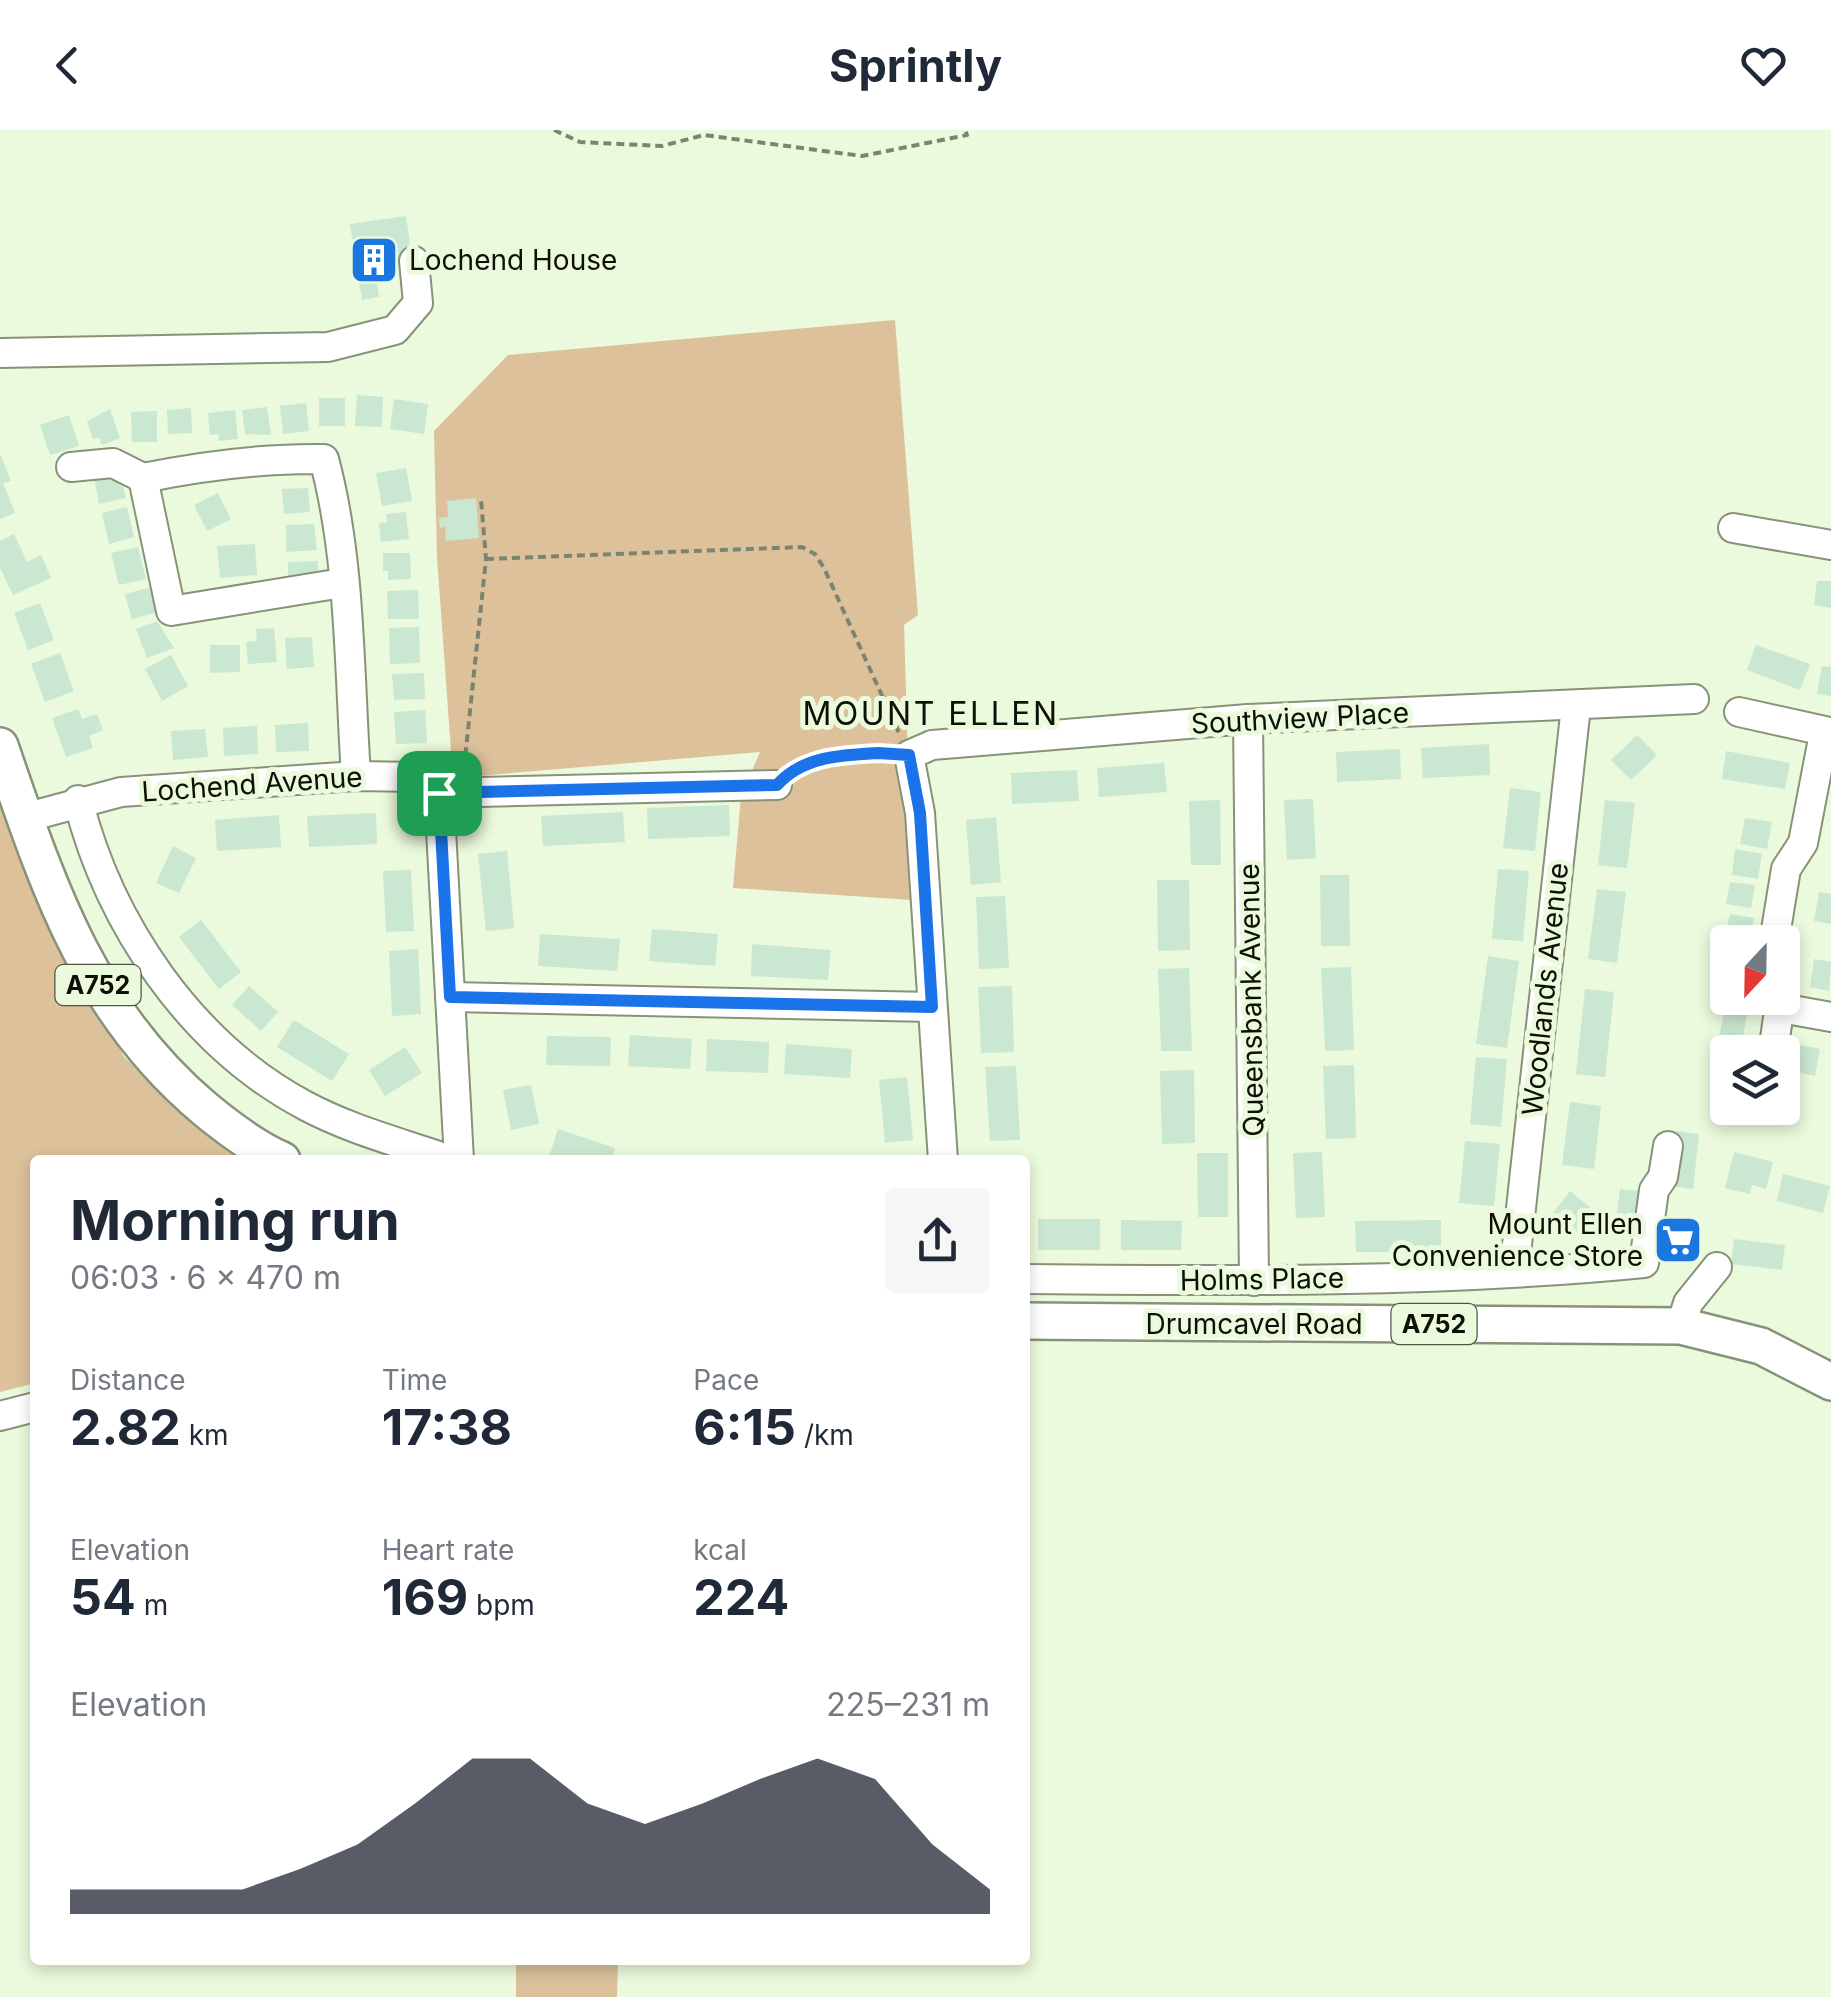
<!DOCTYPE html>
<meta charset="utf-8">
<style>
:root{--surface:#fff;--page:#f6f6f7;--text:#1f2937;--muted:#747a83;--accent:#111827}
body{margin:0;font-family:Inter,sans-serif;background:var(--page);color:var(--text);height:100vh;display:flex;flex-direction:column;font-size:38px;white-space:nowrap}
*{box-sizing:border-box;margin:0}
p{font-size:32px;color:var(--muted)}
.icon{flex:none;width:55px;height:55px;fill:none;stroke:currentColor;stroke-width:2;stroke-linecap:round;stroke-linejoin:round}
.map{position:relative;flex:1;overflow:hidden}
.panel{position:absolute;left:30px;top:1025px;width:1000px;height:810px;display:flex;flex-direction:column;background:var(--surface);border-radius:10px;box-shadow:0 5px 15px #0003}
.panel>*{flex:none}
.needle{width:65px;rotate:202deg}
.fabs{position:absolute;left:1710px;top:795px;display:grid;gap:20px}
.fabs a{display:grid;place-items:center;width:90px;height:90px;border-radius:10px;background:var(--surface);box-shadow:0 5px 15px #0003;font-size:50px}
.pin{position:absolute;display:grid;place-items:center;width:85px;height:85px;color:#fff;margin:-42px;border-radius:20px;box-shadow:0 5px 15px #0006}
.round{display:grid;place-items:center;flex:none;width:105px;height:105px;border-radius:10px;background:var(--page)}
.summary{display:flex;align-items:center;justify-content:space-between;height:170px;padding:0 40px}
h1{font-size:55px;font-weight:700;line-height:75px}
.metrics{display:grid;grid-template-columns:repeat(3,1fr);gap:15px;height:170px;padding:10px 40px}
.metrics div{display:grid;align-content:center}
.metrics b{font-size:50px;font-weight:700}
.metrics small{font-size:28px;font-weight:400}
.metrics p{font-size:28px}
.chart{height:280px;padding:20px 40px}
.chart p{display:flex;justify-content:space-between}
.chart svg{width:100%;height:180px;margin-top:10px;fill:var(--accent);opacity:.7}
header{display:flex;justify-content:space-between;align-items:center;height:130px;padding:0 40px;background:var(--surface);font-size:45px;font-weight:700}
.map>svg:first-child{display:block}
.green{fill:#dcc19a}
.building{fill:#cae7d2}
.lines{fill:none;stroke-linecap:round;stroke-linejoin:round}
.minor-casing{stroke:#869378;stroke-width:32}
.major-casing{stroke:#869378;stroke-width:40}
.path{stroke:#7b8471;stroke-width:4;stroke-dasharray:8 5;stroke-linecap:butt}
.minor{stroke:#fff;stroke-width:28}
.major{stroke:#fff;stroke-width:35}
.route-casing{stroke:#fff;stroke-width:20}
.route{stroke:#1a73e8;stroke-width:12}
.labels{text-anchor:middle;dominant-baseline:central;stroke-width:10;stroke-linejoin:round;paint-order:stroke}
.shield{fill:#ebf9dc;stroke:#4f5647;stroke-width:2.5}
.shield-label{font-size:25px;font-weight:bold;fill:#0c1007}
.poi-label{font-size:28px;fill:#0c1007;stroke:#ebf9dc;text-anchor:start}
.street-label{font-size:28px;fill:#0c1007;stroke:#ebf9dc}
.quarter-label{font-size:32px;letter-spacing:2.5px;fill:#0c1007;stroke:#ebf9dc}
</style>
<header><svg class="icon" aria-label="back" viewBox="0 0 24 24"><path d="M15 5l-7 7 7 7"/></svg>Sprintly<svg class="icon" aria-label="heart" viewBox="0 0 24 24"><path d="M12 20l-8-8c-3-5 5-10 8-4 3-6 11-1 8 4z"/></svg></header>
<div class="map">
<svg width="1831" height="1867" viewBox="0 0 1831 1867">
<rect width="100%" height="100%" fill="#ebf9dc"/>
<g class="green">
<polygon points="895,190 918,485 904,495 912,770 733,758 741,667 760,622 453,648 437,427 434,301 508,225"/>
<polygon points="0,673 25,733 124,927 238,1030 35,1030 35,1253 0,1262"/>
<polygon points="516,1830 618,1830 617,1867 516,1867"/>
</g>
<g class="building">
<polygon points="406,86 412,127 374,133 379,167 362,170 350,94"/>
<polygon points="357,265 383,267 382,297 355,296"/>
<rect x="319" y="268" width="26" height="28"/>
<polygon points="394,269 428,274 424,304 390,299"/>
<polygon points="306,273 309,301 283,304 280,276"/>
<polygon points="267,277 271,305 245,304 242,280"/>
<polygon points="191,278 192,303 168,304 167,280"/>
<polygon points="110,279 120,308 102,315 99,308 93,309 87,291"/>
<polygon points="235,280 238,309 219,311 218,304 210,305 208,283"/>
<polygon points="157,281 157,312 132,312 131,282"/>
<polygon points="69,285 79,316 50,325 40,295"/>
<polygon points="0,324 11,351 3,353 15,383 0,389"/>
<polygon points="406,338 412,371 382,376 376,343"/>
<polygon points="120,341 126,368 99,374 94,347"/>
<polygon points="308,358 310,382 284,384 282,359"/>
<polygon points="218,363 231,389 207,401 194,375"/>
<polygon points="476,368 479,408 446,411 445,397 440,398 439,388 448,387 447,371"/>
<polygon points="127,377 134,407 109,414 102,383"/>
<polygon points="406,382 409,409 381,412 379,393 387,392 386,384"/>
<polygon points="314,394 317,420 286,422 286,395"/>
<polygon points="14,404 27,432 41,425 51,448 13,465 0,438 0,411"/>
<polygon points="255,414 257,445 220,448 217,416"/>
<polygon points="138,417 146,449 119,455 111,423"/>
<polygon points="383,423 410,423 411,449 388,450 388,441 383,441"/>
<polygon points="318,431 318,454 288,455 288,432"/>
<polygon points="1817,451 1831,451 1831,478 1814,475"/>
<polygon points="155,456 162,481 132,489 125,464"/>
<polygon points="418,460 419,489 388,489 387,461"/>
<polygon points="40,473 54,510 28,520 14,483"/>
<polygon points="157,491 174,518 147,528 136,499"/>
<polygon points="419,497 420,533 390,534 389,498"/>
<polygon points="274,498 277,532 248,534 246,512 257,511 256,499"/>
<polygon points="312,507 314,537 287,539 285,508"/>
<polygon points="210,515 240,515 240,542 210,543"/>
<polygon points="1756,515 1810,534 1800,560 1747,540"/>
<polygon points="60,523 74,561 45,572 31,534"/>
<polygon points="171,525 188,556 162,571 145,539"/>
<polygon points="1822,536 1831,537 1831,566 1817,564"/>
<polygon points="424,543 425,569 394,570 392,544"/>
<polygon points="78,579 82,589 97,584 103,600 89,606 93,618 66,627 52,588"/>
<polygon points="425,580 427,613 396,614 394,582"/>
<polygon points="308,593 309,621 276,622 275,595"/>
<polygon points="257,596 258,624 224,626 223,598"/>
<polygon points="205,599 208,627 173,630 171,601"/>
<polygon points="1637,605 1657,625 1631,650 1611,630"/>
<polygon points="1489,614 1490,645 1423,648 1421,618"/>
<polygon points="1400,619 1401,649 1337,652 1336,622"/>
<polygon points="1726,621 1790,633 1785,659 1722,649"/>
<polygon points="1164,633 1167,662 1099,667 1097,638"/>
<polygon points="1077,640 1079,671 1012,674 1011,643"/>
<polygon points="1510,658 1541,662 1535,721 1503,718"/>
<polygon points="1313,669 1316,728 1287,730 1284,670"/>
<polygon points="1220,670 1221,735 1191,735 1189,671"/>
<polygon points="1605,670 1635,673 1627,738 1598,735"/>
<polygon points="729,675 730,706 648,709 647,678"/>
<polygon points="623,682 625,712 543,716 541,686"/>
<polygon points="376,683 377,714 309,717 307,686"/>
<polygon points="279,685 281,717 217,721 215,690"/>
<polygon points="996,687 1001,752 971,755 966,690"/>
<polygon points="1745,688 1772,692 1767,719 1740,714"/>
<polygon points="173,716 196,728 179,763 156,753"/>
<polygon points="1735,719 1762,724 1758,749 1732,745"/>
<polygon points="507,721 514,798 486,801 478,724"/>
<polygon points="1498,739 1529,741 1523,811 1492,809"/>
<polygon points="411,740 414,801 386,802 383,741"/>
<polygon points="1320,745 1349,745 1350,816 1321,816"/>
<polygon points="1157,750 1189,750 1190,820 1158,821"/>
<polygon points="1730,752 1755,755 1751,778 1726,774"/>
<polygon points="1597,759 1626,762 1617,833 1588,829"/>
<polygon points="1819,762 1831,764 1831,794 1814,791"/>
<polygon points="1005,766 1009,838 979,839 976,767"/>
<polygon points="1730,784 1754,788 1749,812 1724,812"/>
<polygon points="201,790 241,842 219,859 179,807"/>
<polygon points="652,799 718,804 715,836 649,831"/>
<polygon points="540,804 620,809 617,841 538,836"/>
<polygon points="752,814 831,820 828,850 751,846"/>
<polygon points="418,819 421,884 392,886 389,821"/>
<polygon points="1488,826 1519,831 1507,918 1476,914"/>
<polygon points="1814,829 1831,832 1829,861 1810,857"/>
<polygon points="1351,837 1354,920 1325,921 1321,838"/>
<polygon points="1189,838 1192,921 1161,921 1158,839"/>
<polygon points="249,856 278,882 261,901 232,875"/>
<polygon points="1012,856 1014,922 981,923 978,857"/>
<polygon points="1585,859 1614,862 1605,947 1576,944"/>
<polygon points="1725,875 1748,880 1740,922 1728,922 1728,933 1715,931"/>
<polygon points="294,890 349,924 332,951 277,917"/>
<polygon points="630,905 692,909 690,939 628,936"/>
<polygon points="547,906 611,907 610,936 546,935"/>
<polygon points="707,909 769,912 768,943 706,941"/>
<polygon points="786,914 852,919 850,948 784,944"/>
<polygon points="1795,914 1820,919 1815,946 1790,940"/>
<polygon points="405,917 422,943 385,966 369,940"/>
<polygon points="1476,927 1507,929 1501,997 1470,994"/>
<polygon points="1354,935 1356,1008 1326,1009 1323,936"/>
<polygon points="1016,936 1020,1010 990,1011 985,937"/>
<polygon points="1194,940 1195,1013 1162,1014 1160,941"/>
<polygon points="907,947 913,1010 885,1013 879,950"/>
<polygon points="531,955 539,994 511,1000 503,960"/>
<polygon points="1570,972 1601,976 1594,1039 1562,1035"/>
<polygon points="558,999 615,1018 611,1030 548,1030"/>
<polygon points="1676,1001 1699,1004 1693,1059 1670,1056"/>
<polygon points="1465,1011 1500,1014 1494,1076 1459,1073"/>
<polygon points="1322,1022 1325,1087 1296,1088 1293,1023"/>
<polygon points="1734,1022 1773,1032 1766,1059 1752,1055 1750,1064 1725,1058"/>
<polygon points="1197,1023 1228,1023 1228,1087 1198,1087"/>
<polygon points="1783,1044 1830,1056 1823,1083 1777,1071"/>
<polygon points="1620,1059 1639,1061 1635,1091 1616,1089"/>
<polygon points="1570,1061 1598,1084 1582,1105 1553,1083"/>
<polygon points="1666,1088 1692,1093 1686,1127 1660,1124"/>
<rect x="1038" y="1089" width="62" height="31"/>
<polygon points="1121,1090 1182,1091 1181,1120 1121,1120"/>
<polygon points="1441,1090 1441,1122 1356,1122 1355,1091"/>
<polygon points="1734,1109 1785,1115 1782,1140 1731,1134"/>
</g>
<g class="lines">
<g class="minor-casing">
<g id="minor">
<polyline points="0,223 328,217 395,200 418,173 414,131"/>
<polyline points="71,337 113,333 143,348"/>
<polyline points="1733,398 1831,415"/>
<path d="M 342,453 L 171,481 L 143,348 C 203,336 263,328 324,329 C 351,430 349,541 356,646"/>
<polyline points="1739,582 1829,602"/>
<polyline points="1248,589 1254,1151"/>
<polyline points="439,663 459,1030"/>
<path d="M 78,670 C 109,794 191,915 306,976 C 351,1000 402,1013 450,1030"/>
<polyline points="24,688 121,662 356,646 417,647 439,663 777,655"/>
<polyline points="1774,812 1786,739 1803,713 1823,609 1831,602"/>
<polyline points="450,867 932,877"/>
<polyline points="1772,868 1792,880 1831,887"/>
<polyline points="1773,922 1780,874"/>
<polyline points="943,1030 920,683 909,625 932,615 1248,589 1694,569"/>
<polyline points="1514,1142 1576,576"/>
<path d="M 1025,1149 C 1231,1151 1439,1153 1644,1133 L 1654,1060 L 1663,1047 L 1668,1016"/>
<polyline points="1681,1196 1688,1173 1717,1137"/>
<polyline points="0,1286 35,1277"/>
</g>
</g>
<g class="major-casing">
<g id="major">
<path d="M 0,616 C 48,756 88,881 205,979 C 228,998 254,1018 282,1030"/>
<polyline points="1025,1191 1681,1196 1761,1216 1831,1252"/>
</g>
</g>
<g class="path">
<polyline points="554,0 580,12 662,16 704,5 862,26 967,5 965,0"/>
<polyline points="486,429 802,417 815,424 824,438 899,603"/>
<polyline points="464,638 486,429 481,369"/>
<polyline points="796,640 824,627 889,624"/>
</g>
<use href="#minor" class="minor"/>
<use href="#major" class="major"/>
</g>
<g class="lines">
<g class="route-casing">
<path id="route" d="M 878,623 L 909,625 L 920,683 L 932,877 L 450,867 L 439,663 L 777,655 C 803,626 842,625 878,623 Z"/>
</g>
<use href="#route" class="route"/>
</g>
<defs>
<g id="building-square" transform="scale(2.5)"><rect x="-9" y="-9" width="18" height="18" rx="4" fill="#1a77e0" stroke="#ebf9dc"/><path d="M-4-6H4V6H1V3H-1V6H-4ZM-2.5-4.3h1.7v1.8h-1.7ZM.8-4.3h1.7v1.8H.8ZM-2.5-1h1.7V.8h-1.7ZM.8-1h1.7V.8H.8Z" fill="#fff"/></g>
<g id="supermarket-square" transform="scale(2.5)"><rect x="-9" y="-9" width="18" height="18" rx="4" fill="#1a77e0" stroke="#ebf9dc"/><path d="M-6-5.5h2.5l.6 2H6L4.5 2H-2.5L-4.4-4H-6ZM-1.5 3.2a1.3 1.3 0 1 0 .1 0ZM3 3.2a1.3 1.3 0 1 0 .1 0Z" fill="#fff"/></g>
</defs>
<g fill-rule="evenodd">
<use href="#building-square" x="374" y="130"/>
<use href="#supermarket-square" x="1678" y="1110"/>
</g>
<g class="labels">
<g class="shield">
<rect x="55.5" y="835" width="85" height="40" rx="8"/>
<rect x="1391.5" y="1174" width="85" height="40" rx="8"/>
</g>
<g class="shield-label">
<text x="98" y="855">A752</text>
<text x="1434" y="1194">A752</text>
</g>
<g class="poi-label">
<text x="409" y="130">Lochend House</text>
<text x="1643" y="1094" text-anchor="end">Mount Ellen<tspan x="1643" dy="32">Convenience Store</tspan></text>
</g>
<g class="street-label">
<text transform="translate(1300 588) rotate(-3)">Southview Place</text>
<text transform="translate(252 654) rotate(-4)">Lochend Avenue</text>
<text transform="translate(1545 859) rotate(-84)">Woodlands Avenue</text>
<text transform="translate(1251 870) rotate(-91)">Queensbank Avenue</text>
<text transform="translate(1262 1149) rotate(-1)">Holms Place</text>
<text x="1254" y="1194">Drumcavel Road</text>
</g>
<g class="quarter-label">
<text x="931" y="583">MOUNT ELLEN</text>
</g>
</g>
</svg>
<div class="fabs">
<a><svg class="needle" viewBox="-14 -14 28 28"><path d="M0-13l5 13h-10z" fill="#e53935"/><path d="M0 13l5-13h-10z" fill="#747a83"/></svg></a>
<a><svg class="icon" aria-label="layers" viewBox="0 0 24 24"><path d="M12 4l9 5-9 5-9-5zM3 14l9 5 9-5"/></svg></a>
</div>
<div class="pin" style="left:439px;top:663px;background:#1e9e55"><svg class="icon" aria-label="arrive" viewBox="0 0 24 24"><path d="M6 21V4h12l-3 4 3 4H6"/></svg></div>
<section class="panel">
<div class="summary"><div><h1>Morning run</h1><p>06:03 · 6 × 470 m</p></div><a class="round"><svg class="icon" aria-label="share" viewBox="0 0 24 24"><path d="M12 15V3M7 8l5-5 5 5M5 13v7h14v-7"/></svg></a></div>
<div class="metrics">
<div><p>Distance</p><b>2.82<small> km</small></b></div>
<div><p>Time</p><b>17:38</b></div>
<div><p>Pace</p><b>6:15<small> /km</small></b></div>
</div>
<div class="metrics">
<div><p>Elevation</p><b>54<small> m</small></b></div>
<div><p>Heart rate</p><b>169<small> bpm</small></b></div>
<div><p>kcal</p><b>224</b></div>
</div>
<div class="chart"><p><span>Elevation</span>225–231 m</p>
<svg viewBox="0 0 160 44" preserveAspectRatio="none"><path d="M0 44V38L10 38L20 38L30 38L40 33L50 27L60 17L70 6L80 6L90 17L100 22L110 17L120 11L130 6L140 11L150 27L160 38V44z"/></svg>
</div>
</section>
</div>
